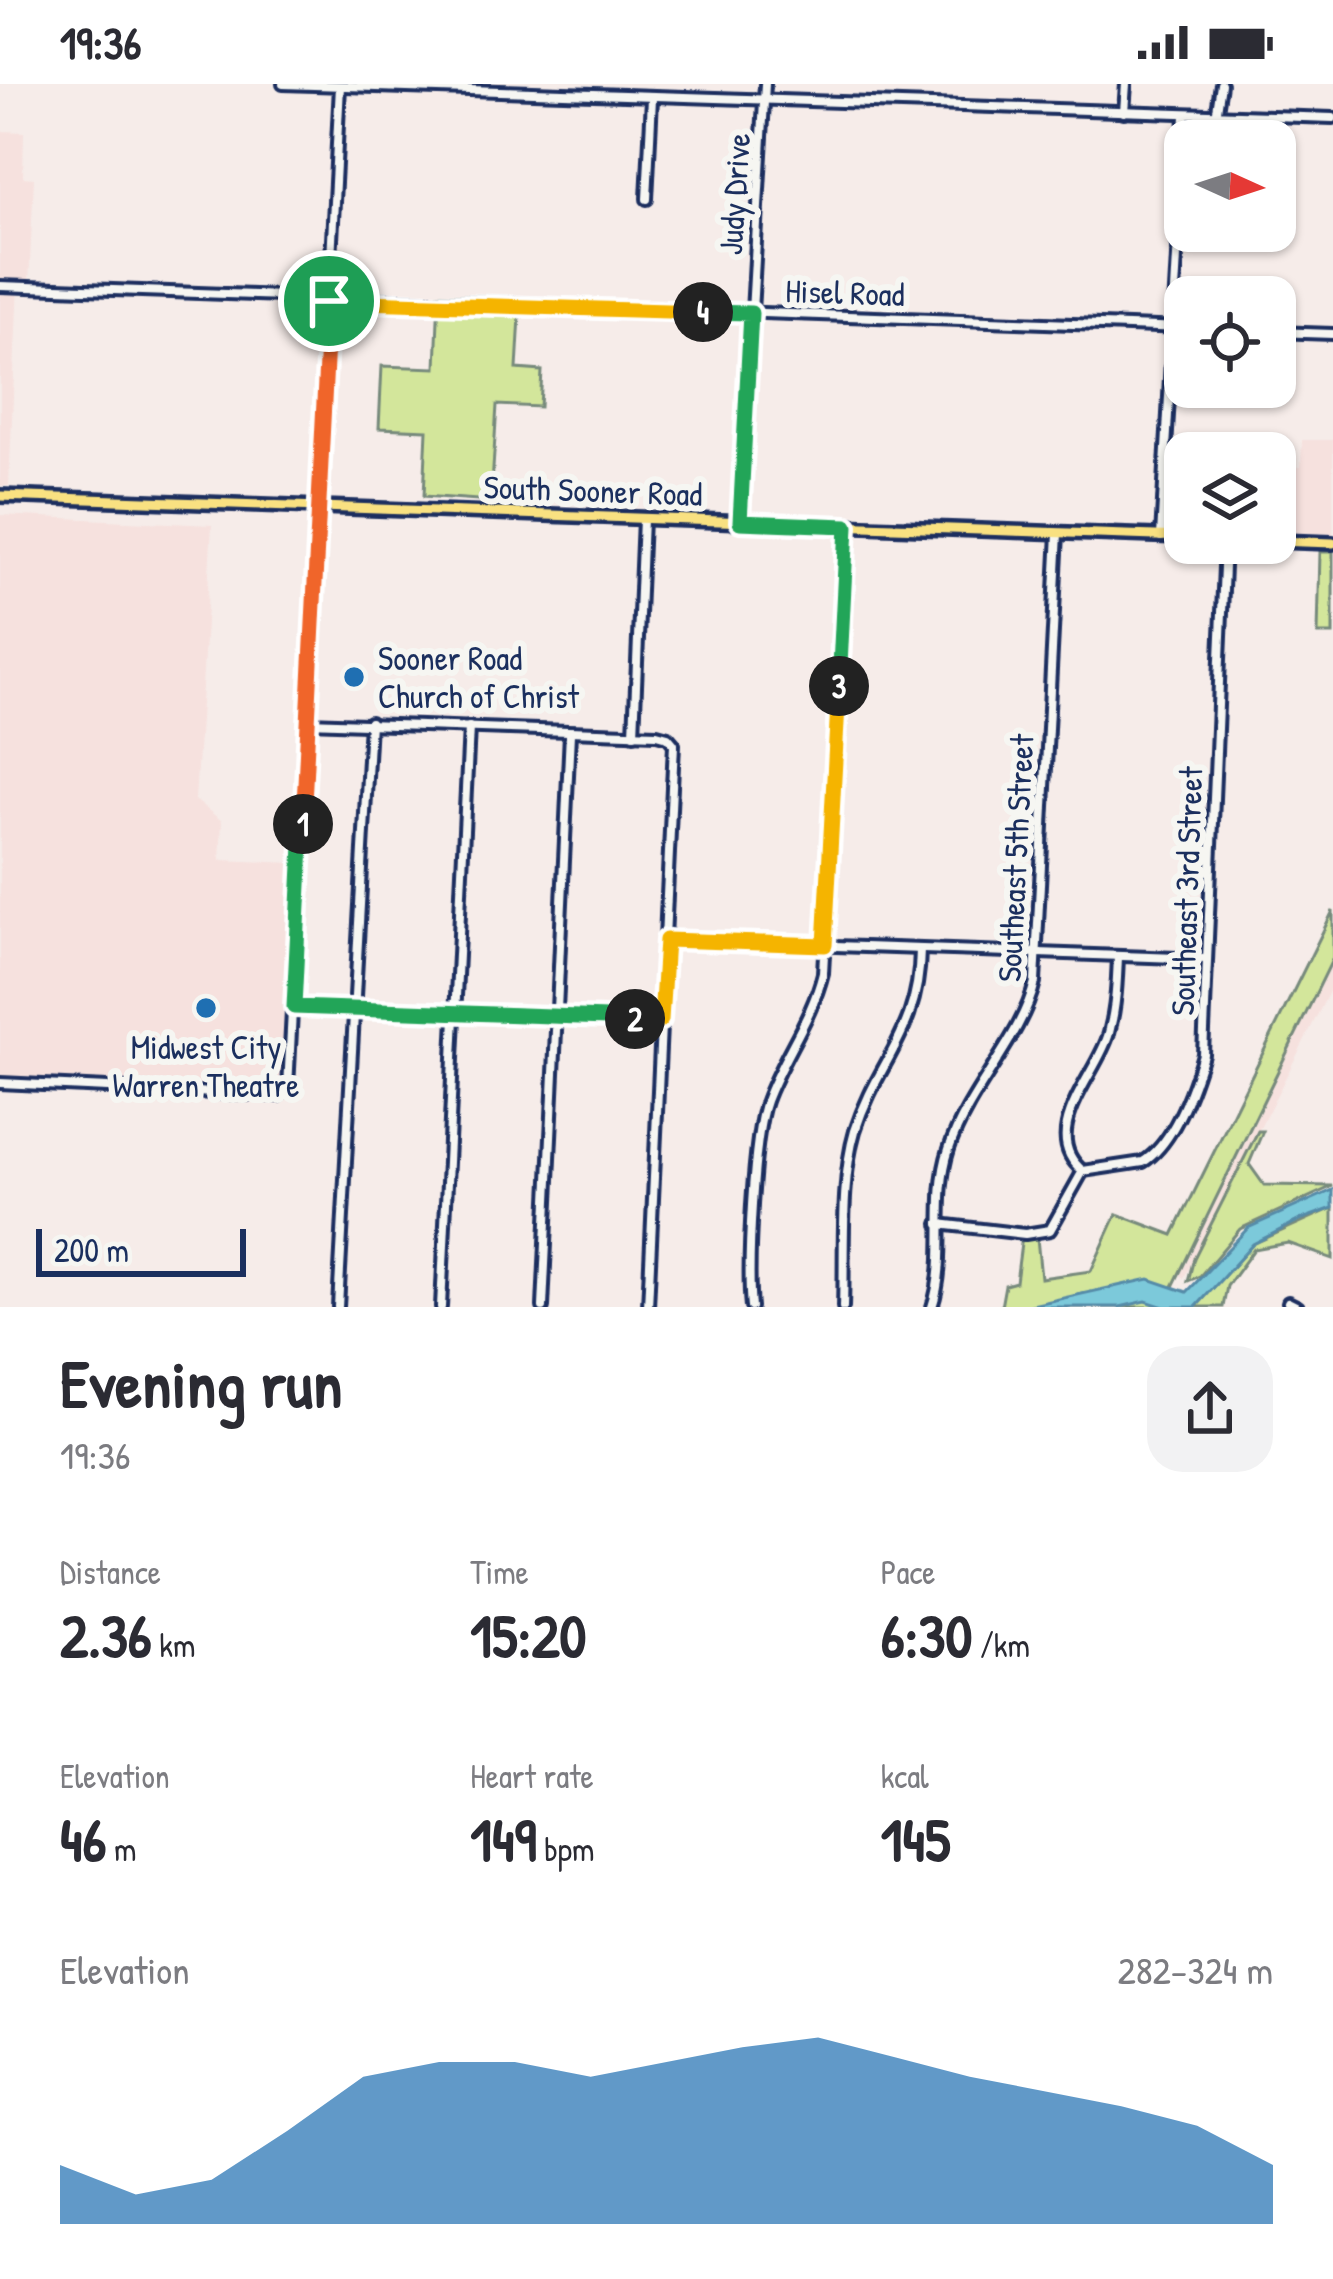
<!DOCTYPE html>
<meta charset="utf-8">
<style>
:root{--surface:#fff;--page:#f2f2f3;--text:#2b2b33;--muted:#7c7c81;--accent:#1f6fb2}
body{margin:0;font-family:"Patrick Hand",sans-serif;background:var(--page);color:var(--text);height:100vh;display:flex;flex-direction:column;font-size:45px;white-space:nowrap}
*{box-sizing:border-box;margin:0}
p{font-size:39px;color:var(--muted)}
.icon{flex:none;width:66px;height:66px;fill:none;stroke:currentColor;stroke-width:2;stroke-linecap:round;stroke-linejoin:round}
.map{position:relative;height:1223px;overflow:hidden}
.details{display:flex;flex-direction:column;background:var(--surface);flex:1}
.details>*{flex:none}
.needle{width:78px;rotate:93deg}
.fabs{position:absolute;left:1164px;top:36px;display:grid;gap:24px}
.fabs a{display:grid;place-items:center;width:132px;height:132px;border-radius:24px;background:var(--surface);box-shadow:0 3px 9px #0004;font-size:60px}
.scale{position:absolute;left:36px;bottom:30px;width:210px;box-sizing:border-box;padding-left:12px;border:6px solid #1b2f5e;border-top:0;font-size:33px;line-height:42px;white-space:nowrap;color:#1b2f5e;-webkit-text-stroke:9px #f6f6f2;paint-order:stroke}
.pin{position:absolute;display:grid;place-items:center;width:102px;height:102px;color:#fff;margin:-51px;border:6px solid #fff;border-radius:50%;box-shadow:0 3px 12px #0007}
.km{position:absolute;width:60px;height:60px;margin:-30px;border-radius:50%;background:#222;color:#fff;font-size:33px;line-height:60px;text-align:center}
.round{display:grid;place-items:center;flex:none;width:126px;height:126px;border-radius:36px;background:var(--page)}
.headline{display:flex;align-items:center;justify-content:space-between;height:204px;padding:0 60px}
h1{font-size:66px;font-weight:700;line-height:90px}
.figures{display:grid;grid-template-columns:repeat(3,1fr);gap:18px;height:204px;padding:12px 60px}
.figures div{display:grid;align-content:center}
.figures b{font-size:60px;font-weight:700}
.figures small{font-size:33px;font-weight:400}
.figures p{font-size:33px}
.chart{height:336px;padding:24px 60px}
.chart p{display:flex;justify-content:space-between}
.chart svg{width:100%;height:216px;margin-top:12px;fill:var(--accent);opacity:.7}
.status{display:flex;justify-content:space-between;align-items:center;height:84px;padding:0 60px;background:var(--surface);direction:ltr}
.status svg{height:33px;fill:currentColor}
.map>svg:first-child{display:block}
.built{fill:#f6e1de}
.green{fill:#d3e69b;stroke:#778a7c;stroke-width:3}
.water{fill:#7cc9da;stroke:#558ba8;stroke-width:3}
.lines{fill:none;stroke-linecap:round;stroke-linejoin:round}
.minor-casing{stroke:#1b2f5e;stroke-width:16}
.major-casing{stroke:#1b2f5e;stroke-width:18}
.minor{stroke:#f6f6f2;stroke-width:8}
.major{stroke:#f9e181;stroke-width:9}
.split-1-casing{stroke:#fff;stroke-width:24}
.split-2-casing{stroke:#fff;stroke-width:24}
.split-3-casing{stroke:#fff;stroke-width:24}
.split-4-casing{stroke:#fff;stroke-width:24}
.split-5-casing{stroke:#fff;stroke-width:24}
.split-1{stroke:#f0652b;stroke-width:15}
.split-2{stroke:#22a559;stroke-width:15}
.split-3{stroke:#f5b400;stroke-width:15}
.split-4{stroke:#22a559;stroke-width:15}
.split-5{stroke:#f5b400;stroke-width:15}
.poi-dot{fill:#1f6fb2;stroke:#f6f6f2;stroke-width:4.5}
.labels{text-anchor:middle;dominant-baseline:central;stroke-width:12;stroke-linejoin:round;paint-order:stroke}
.street-label{font-size:33px;fill:#1b2f5e;stroke:#f6f6f2}
.poi-label{font-size:33px;fill:#1b2f5e;stroke:#f6f6f2;text-anchor:start}
</style>
<div class="status"><b>19:36</b><svg viewBox="0 0 49 12"><path d="M0 12V9h3v3zM5 12V6h3v6zM10 12V3h3v9zM15 12V0h3v12zM26 1h20v11H26zM47 4h2v5h-2z"/></svg></div>
<div class="map">
<svg width="1333" height="1223" viewBox="0 0 1333 1223">
<rect width="100%" height="100%" fill="#f6ece9"/>
<filter id="ink" filterUnits="userSpaceOnUse"><feTurbulence type="fractalNoise" baseFrequency=".00833" numOctaves="2"/><feDisplacementMap in="SourceGraphic" scale="24" xChannelSelector="R" yChannelSelector="G"/><feConvolveMatrix kernelMatrix="1 2 1 2 8 2 1 2 1" color-interpolation-filters="sRGB"/></filter>
<g filter="url(#ink)">
<g class="built">
<polygon points="0,47 24,48 23,93 34,94 29,200 18,200 9,402 0,402"/>
<polygon points="1302,356 1333,356 1333,450 1275,448 1275,383 1301,383"/>
<polygon points="0,431 212,441 195,716 222,737 220,776 294,779 281,1008 0,995"/>
<polygon points="1333,876 1333,900 1184,1194 1180,1191"/>
</g>
<g class="green">
<polygon points="439,210 521,214 517,285 542,287 540,323 497,321 491,417 424,412 427,346 379,344 382,282 436,284"/>
<polygon points="1320,468 1333,468 1333,550 1318,550"/>
<polygon points="1333,827 1333,874 1163,1223 1001,1223 1005,1201 1016,1198 1022,1152 1037,1154 1041,1194 1091,1187 1117,1130 1173,1151"/>
<polygon points="1258,1047 1263,1047 1249,1080 1264,1101 1333,1102 1240,1145 1200,1192 1188,1197 1194,1174"/>
<polygon points="1333,1124 1333,1175 1288,1159 1254,1165 1227,1202 1223,1223 1196,1223 1253,1160"/>
</g>
<polygon class="water" points="1333,1106 1333,1124 1300,1136 1253,1160 1196,1223 1164,1223 1146,1217 1120,1223 1023,1223 1149,1195 1187,1208 1248,1144"/>
<g class="lines">
<g class="minor-casing">
<g id="minor">
<polyline points="283,0 1333,34"/>
<polyline points="1124,28 1126,0"/>
<polyline points="1216,33 1221,0"/>
<polyline points="647,115 652,14"/>
<polyline points="0,202 1185,244"/>
<polyline points="1275,248 1333,250"/>
<polyline points="740,438 765,0"/>
<polyline points="1161,453 1185,32"/>
<polyline points="308,638 657,650 668,653 674,660 648,1223"/>
<polyline points="634,650 643,435"/>
<polyline points="666,856 1206,875"/>
<polyline points="294,923 661,936"/>
<polyline points="0,999 278,1012 288,1004 340,2"/>
<path d="M 1083,1087 L 1143,1078 C 1174,1059 1193,1004 1203,970 L 1225,459"/>
<path d="M 1083,1087 C 1036,1049 1098,990 1109,949 C 1116,923 1117,898 1118,872"/>
<polyline points="939,1140 1025,1150 1050,1146 1083,1087"/>
<polyline points="1288,1218 1298,1223"/>
<polyline points="338,1223 370,638"/>
<polyline points="441,1223 469,643"/>
<polyline points="543,1223 570,649"/>
<path d="M 751,1223 C 747,1184 753,1053 766,1017 C 782,973 812,935 823,889 L 847,442"/>
<path d="M 843,1223 C 845,1169 840,1098 855,1047 C 878,975 919,950 920,866"/>
<path d="M 932,1223 C 949,1173 932,1116 949,1065 C 968,1007 1022,954 1035,898 L 1058,449"/>
</g>
</g>
<g class="major-casing">
<g id="major">
<polyline points="0,412 1185,453"/>
<polyline points="1275,457 1333,459"/>
</g>
</g>
<use href="#minor" class="minor"/>
<use href="#major" class="major"/>
</g>
</g>
<g class="lines" filter="url(#ink)">
<g class="split-1-casing">
<polyline id="split-1" points="303,740 329,217"/>
</g>
<g class="split-2-casing">
<polyline id="split-2" points="303,740 294,923 635,935"/>
</g>
<g class="split-3-casing">
<polyline id="split-3" points="635,935 661,936 666,856 825,861 839,602"/>
</g>
<g class="split-4-casing">
<polyline id="split-4" points="703,228 751,229 740,438 847,442 839,602"/>
</g>
<g class="split-5-casing">
<polyline id="split-5" points="329,217 703,228"/>
</g>
<use href="#split-1" class="split-1"/>
<use href="#split-2" class="split-2"/>
<use href="#split-3" class="split-3"/>
<use href="#split-4" class="split-4"/>
<use href="#split-5" class="split-5"/>
</g>
<g class="poi-dot">
<circle cx="354" cy="593" r="12"/>
<circle cx="206" cy="924" r="12"/>
</g>
<g class="labels">
<g class="street-label">
<text transform="translate(734 110) rotate(-86)">Judy Drive</text>
<text transform="translate(845 208) rotate(2)">Hisel Road</text>
<text transform="translate(593 406) rotate(2)">South Sooner Road</text>
<text transform="translate(1015 774) rotate(-87)">Southeast 5th Street</text>
<text transform="translate(1186 807) rotate(-88)">Southeast 3rd Street</text>
</g>
<g class="poi-label">
<text x="378" y="574">Sooner Road<tspan x="378" dy="38">Church of Christ</tspan></text>
<text x="206" y="963" text-anchor="middle">Midwest City<tspan x="206" dy="38">Warren Theatre</tspan></text>
</g>
</g>
</svg>
<div class="fabs">
<a><svg class="needle" viewBox="-14 -14 28 28"><path d="M0-13l5 13h-10z" fill="#e53935"/><path d="M0 13l5-13h-10z" fill="#7c7c81"/></svg></a>
<a><svg class="icon" aria-label="locate" viewBox="0 0 24 24"><circle cx="12" cy="12" r="6"/><path d="M12 2v4M12 18v4M2 12h4M18 12h4"/></svg></a>
<a><svg class="icon" aria-label="layers" viewBox="0 0 24 24"><path d="M12 4l9 5-9 5-9-5zM3 14l9 5 9-5"/></svg></a>
</div>
<div class="scale">200 m</div>
<div class="pin" style="left:329px;top:217px;background:#1e9e55"><svg class="icon" aria-label="arrive" viewBox="0 0 24 24"><path d="M6 21V4h12l-3 4 3 4H6"/></svg></div>
<b class="km" style="left:303px;top:740px">1</b>
<b class="km" style="left:635px;top:935px">2</b>
<b class="km" style="left:839px;top:602px">3</b>
<b class="km" style="left:703px;top:228px">4</b>
</div>
<section class="details">
<div class="headline"><div><h1>Evening run</h1><p>19:36</p></div><a class="round"><svg class="icon" aria-label="share" viewBox="0 0 24 24"><path d="M12 15V3M7 8l5-5 5 5M5 13v7h14v-7"/></svg></a></div>
<div class="figures">
<div><p>Distance</p><b>2.36<small> km</small></b></div>
<div><p>Time</p><b>15:20</b></div>
<div><p>Pace</p><b>6:30<small> /km</small></b></div>
</div>
<div class="figures">
<div><p>Elevation</p><b>46<small> m</small></b></div>
<div><p>Heart rate</p><b>149<small> bpm</small></b></div>
<div><p>kcal</p><b>145</b></div>
</div>
<div class="chart"><p><span>Elevation</span>282–324 m</p>
<svg viewBox="0 0 160 44" preserveAspectRatio="none"><path d="M0 44V32L10 38L20 35L30 25L40 14L50 11L60 11L70 14L80 11L90 8L100 6L110 10L120 14L130 17L140 20L150 24L160 32V44z"/></svg>
</div>
</section>
